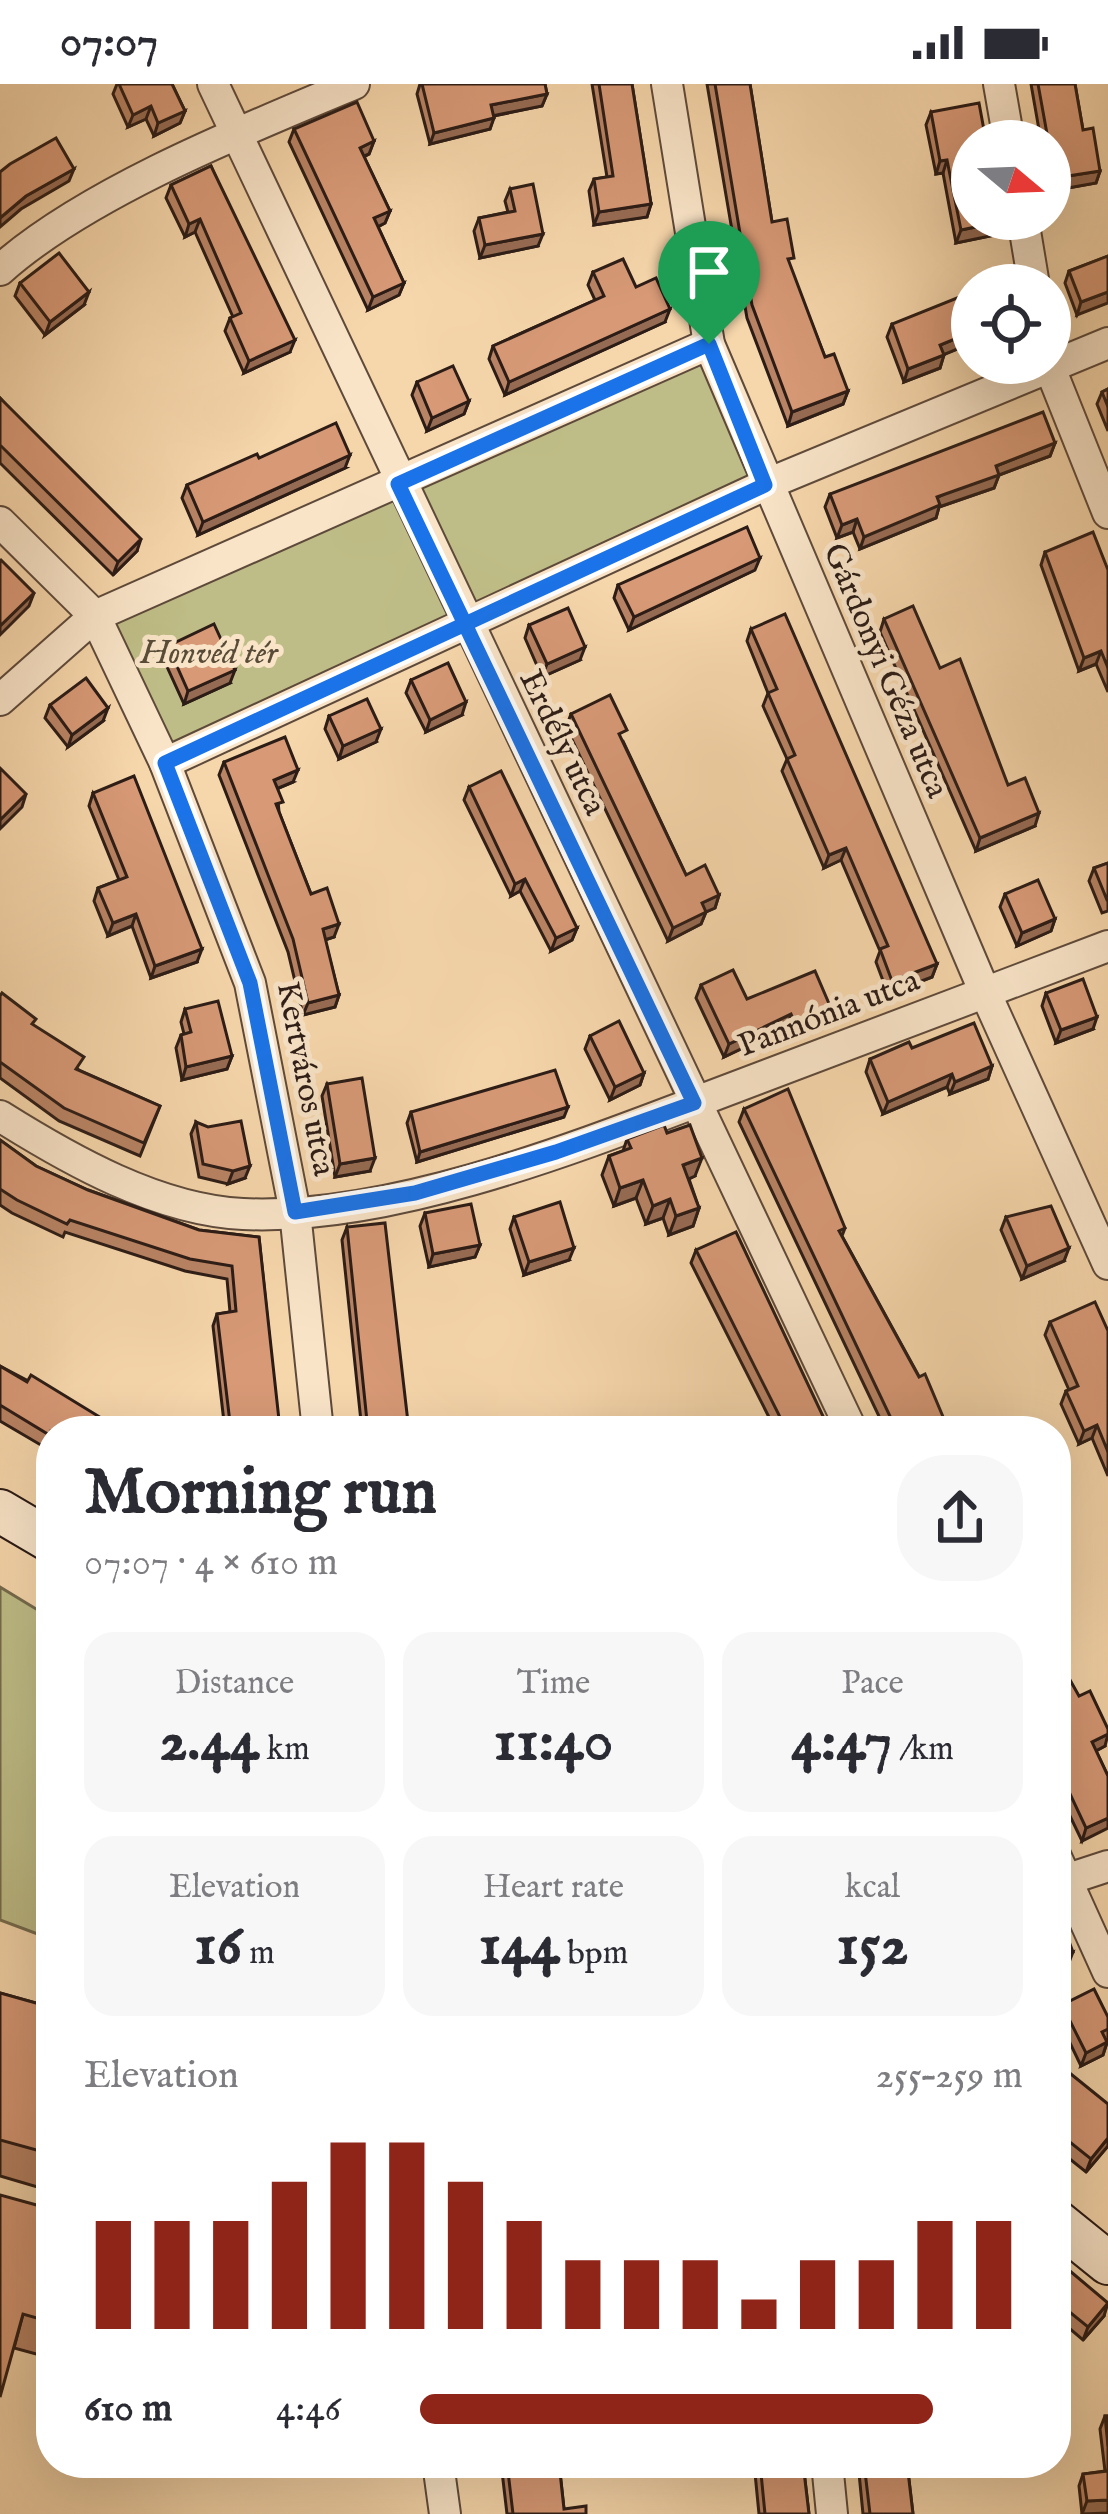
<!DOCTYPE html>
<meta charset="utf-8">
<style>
:root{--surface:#fff;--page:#f7f7f7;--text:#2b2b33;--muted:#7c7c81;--accent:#8f2418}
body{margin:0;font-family:"IM FELL English",serif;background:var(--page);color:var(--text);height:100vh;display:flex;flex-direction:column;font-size:45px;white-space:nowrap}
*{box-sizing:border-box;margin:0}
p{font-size:39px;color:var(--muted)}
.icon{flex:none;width:66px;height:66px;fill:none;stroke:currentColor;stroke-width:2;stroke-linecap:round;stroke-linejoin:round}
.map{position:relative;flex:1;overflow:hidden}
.panel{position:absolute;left:36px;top:1332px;width:1035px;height:1062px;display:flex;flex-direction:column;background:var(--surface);border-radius:48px;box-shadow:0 12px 48px #0002}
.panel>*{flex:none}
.needle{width:78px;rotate:109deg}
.controls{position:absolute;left:951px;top:36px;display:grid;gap:24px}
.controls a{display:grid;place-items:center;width:120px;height:120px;border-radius:50%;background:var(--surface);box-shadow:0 12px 48px #0002;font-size:60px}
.pin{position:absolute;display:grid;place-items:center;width:102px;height:102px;color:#fff;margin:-123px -51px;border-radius:50% 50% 50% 0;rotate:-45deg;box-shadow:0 0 12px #0007}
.pin .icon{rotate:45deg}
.round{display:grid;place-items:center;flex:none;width:126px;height:126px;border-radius:48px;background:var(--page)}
.summary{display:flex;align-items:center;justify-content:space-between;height:204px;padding:0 48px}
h1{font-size:66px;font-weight:700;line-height:90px}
.metrics{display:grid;grid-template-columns:repeat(3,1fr);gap:18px;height:204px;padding:12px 48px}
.metrics div{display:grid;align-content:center;border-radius:30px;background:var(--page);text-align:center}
.metrics b{font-size:60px;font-weight:700}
.metrics small{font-size:33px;font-weight:400}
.metrics p{font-size:33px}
.chart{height:336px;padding:24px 48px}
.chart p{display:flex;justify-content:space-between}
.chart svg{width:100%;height:216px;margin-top:12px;stroke:var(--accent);stroke-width:6}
ul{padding:0 48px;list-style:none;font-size:39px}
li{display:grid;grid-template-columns:192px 144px 1fr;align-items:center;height:90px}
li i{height:30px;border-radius:15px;background:var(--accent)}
.status{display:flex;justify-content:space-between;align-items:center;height:84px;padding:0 60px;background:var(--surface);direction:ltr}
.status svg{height:33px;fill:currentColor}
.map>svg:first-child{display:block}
.green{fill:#bfbd87;stroke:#766c4e;stroke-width:3}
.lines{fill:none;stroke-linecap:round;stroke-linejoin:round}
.street-casing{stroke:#5e4a3b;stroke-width:34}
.secondary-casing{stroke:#2c1c16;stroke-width:46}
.street{stroke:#f9e4c8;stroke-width:30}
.secondary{stroke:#f9e4c8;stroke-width:42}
.wall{fill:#b98465;stroke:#2c1c16;stroke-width:3}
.shaded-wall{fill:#966b53;stroke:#2c1c16;stroke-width:3}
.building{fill:#d79976;stroke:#2c1c16;stroke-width:3}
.route-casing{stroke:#fff;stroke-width:24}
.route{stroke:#1a73e8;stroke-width:15}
.labels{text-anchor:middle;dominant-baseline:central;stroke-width:10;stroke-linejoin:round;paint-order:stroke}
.park-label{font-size:33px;font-style:italic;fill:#584c38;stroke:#f9e4c8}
.street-label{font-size:33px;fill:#2c1c16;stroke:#f9e4c8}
</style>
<div class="status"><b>07:07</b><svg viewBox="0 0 49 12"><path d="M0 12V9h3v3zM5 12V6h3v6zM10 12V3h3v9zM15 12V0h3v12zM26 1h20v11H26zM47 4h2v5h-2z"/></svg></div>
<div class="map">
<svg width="1108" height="2430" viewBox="0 0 1108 2430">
<rect width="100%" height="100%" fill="#f6d6ab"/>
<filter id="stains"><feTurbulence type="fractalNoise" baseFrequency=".00167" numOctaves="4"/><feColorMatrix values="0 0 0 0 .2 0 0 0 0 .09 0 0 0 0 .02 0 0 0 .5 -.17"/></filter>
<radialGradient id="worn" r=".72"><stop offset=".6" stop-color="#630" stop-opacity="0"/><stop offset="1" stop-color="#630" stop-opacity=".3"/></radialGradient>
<g class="green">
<polygon points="709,260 765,401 165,679 95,532"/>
<polygon points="0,1503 51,1534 51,1855 0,1836"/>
</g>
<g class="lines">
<g class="street-casing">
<g id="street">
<polyline points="213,0 852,1347"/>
<polyline points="667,0 709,260 980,897 1108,1180"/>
<polyline points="999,0 1009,57"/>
<polyline points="1023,135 1034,201"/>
<path d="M 0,186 C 86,109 246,45 354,0"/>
<polyline points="1048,279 1108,429"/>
<polyline points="0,438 95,532 165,679 250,899 295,1128 318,1347"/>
<polyline points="0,616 95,532 709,260"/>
<polyline points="165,679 765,401 1108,259"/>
<path d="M 0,1032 C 70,1076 158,1126 243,1130 C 397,1137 590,1058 733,1004 C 858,957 983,910 1108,862"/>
<polyline points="1056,1773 1108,1888"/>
<polyline points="1056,1799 1108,1782"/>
<polyline points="438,2379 445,2430"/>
<polyline points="827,2379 832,2430"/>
</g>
</g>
<g class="secondary-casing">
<g id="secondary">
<polyline points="0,1427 51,1457"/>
<polyline points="1056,2137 1108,2179"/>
</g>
</g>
<use href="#street" class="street"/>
<use href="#secondary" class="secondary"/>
</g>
<g class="wall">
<polygon points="117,0 172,0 185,27 180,39 154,52 146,35 128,43 113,10"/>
<polygon points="420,0 545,0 547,10 542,22 494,32 490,45 430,60 417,10"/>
<polygon points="592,0 632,0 651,120 647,133 594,141 589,107 594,95 607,93"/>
<polygon points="707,0 750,0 772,138 825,273 848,307 843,320 788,342 747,234"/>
<polygon points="1031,0 1075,0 1083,46 1100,87 1096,99 1051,107 1050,57 1041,57"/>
<polygon points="931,28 1000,138 995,151 956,159 943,89 936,90 926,41"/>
<polygon points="294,45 374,57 369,70 364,73 390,127 385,139 378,143 404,199 399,211 368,226 289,58"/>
<polygon points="211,82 290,268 244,289 225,247 230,234 233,233 195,148 185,153 166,114 171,101"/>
<polygon points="510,105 538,162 480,174 474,147 479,134 508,128 505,117"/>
<polygon points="1108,172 1077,231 1065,199 1069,187"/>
<polygon points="593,188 636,203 665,238 505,311 489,275 493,262 595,216 588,201"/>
<polygon points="20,199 84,221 45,251 15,212"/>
<polygon points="892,240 972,259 944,270 940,284 904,298 887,253"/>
<polygon points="417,298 469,317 464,330 427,347 412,311"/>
<polygon points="1108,305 1108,347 1097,320 1102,308"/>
<polygon points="0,314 137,467 113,491 0,379"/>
<polygon points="1055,359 1050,372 999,391 994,404 939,423 936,434 860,465 853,448 837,454 825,423 830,410"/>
<polygon points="259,374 345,384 198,451 182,414 187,401"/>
<polygon points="1045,468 1108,486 1108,608 1096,580 1079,587 1041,481"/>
<polygon points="755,486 629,546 614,514 618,501"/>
<polygon points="884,535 940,584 1008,701 1035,742 976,767 880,548"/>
<polygon points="529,541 580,576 542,593 525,554"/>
<polygon points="751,545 937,880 932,893 888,910 876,878 880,867 841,776 824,784 782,687 787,675 763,622 768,609 747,557"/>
<polygon points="168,562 230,599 184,620 163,574"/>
<polygon points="411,596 462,631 426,648 406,609"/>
<polygon points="50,621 103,637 68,663 45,634"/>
<polygon points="571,630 623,657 686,791 719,811 715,824 706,828 701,840 668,857 566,643"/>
<polygon points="329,632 376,658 339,675 325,645"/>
<polygon points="224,678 293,698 277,705 279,728 311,810 334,853 325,856 339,911 335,923 303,931 288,868 219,691"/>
<polygon points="469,703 577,844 572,856 551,867 520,807 511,812 464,716"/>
<polygon points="93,709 197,878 151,894 132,842 108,852 94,817 98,804 119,796 89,722"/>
<polygon points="1108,779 1108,827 1102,829 1089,797 1094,784"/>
<polygon points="1005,810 1055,835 1051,847 1017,862 1000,823"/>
<polygon points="701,901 747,915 826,934 790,950 787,943 724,973 696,914"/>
<polygon points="1046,909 1093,945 1056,959 1042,922"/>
<polygon points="0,912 79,986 160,1022 140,1072 59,1037 0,994"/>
<polygon points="185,925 232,972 227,985 182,996 176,964 181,951 184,950 181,938"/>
<polygon points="590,952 644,989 640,1001 610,1016 585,965"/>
<polygon points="912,964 992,982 988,995 950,1010 947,1003 883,1030 866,988 870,975"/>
<polygon points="327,1000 370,1087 335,1093 322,1012"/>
<polygon points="744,1025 845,1144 842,1152 949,1347 886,1347 739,1038"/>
<polygon points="411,1028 564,1033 417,1078 407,1039"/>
<polygon points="196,1038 245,1094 228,1100 199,1093 191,1050"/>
<polygon points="667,1049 695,1092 689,1095 699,1124 693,1142 669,1151 663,1134 646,1140 636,1114 614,1122 602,1091 609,1072 623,1067 627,1055"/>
<polygon points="0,1056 36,1082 88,1106 199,1146 259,1153 279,1347 225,1347 213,1242 217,1230 230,1228 227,1195 185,1187 65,1148 63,1153 12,1129 0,1121"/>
<polygon points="425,1129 480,1161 475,1173 429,1183 420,1142"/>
<polygon points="514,1133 569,1176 524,1191 510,1145"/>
<polygon points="1006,1133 1064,1177 1022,1195 1001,1146"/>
<polygon points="347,1143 409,1347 362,1347 342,1156"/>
<polygon points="696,1166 830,1347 776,1347 691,1179"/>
<polygon points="1050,1238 1108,1247 1108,1392 1092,1354 1079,1360 1061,1320 1066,1307 1069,1306 1045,1251"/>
<polygon points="0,1282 116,1343 136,1347 51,1347 51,1367 0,1337"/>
<polygon points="1056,1571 1105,1662 1096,1667 1108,1692 1082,1757 1056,1703"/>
<polygon points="0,1909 50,1923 51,1919 51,2107 0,2092"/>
<polygon points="1062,1921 1108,1933 1108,1956 1103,1971 1081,1982 1058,1934"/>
<polygon points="1056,1978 1108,2062 1086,2088 1056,2064"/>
<polygon points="51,2125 51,2274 14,2264"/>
<polygon points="1056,2192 1104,2232 1083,2256 1056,2233"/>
<polygon points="1105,2332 1108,2332 1108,2429 1082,2430 1079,2402 1083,2390 1105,2387 1100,2345"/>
<polygon points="501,2379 559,2379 564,2425 586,2430 507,2430"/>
<polygon points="754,2379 803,2379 809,2430 759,2430"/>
<polygon points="858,2379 907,2379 913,2430 863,2430"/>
</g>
<g class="shaded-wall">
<polygon points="547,10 542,22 487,33 491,21"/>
<polygon points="151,22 146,35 128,43 133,31"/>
<polygon points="185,27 180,39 154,52 158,39"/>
<polygon points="494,34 490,45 430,60 434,49"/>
<polygon points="374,57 369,70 355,76 360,64"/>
<polygon points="947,76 943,89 936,90 940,77"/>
<polygon points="74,85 69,97 21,125 0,143 0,134 26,112"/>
<polygon points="1100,87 1096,99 1051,107 1055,94"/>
<polygon points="651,120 647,133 594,141 599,128"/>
<polygon points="390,127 385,139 369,147 374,134"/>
<polygon points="200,135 195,148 185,153 189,140"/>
<polygon points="1000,138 995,151 956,159 961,146"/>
<polygon points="543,150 538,162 480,174 485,161"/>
<polygon points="404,199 399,211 368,226 373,213"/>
<polygon points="89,208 84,221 45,251 50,238"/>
<polygon points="1108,208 1108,219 1077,231 1081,218"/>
<polygon points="670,225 665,238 505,311 509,298"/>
<polygon points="972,248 972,259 936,274 940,261"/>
<polygon points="295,256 290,268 244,289 249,277"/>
<polygon points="944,271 940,284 904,298 908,285"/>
<polygon points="848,307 843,320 788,342 792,328"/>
<polygon points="469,317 464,330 427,347 432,334"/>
<polygon points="1055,359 1050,372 999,391 994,404 939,423 936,434 860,465 864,453 996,382"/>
<polygon points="350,371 345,384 198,451 203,438"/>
<polygon points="857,435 853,448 837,454 842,441"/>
<polygon points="141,455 137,467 113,491 118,478"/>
<polygon points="760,474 755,486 629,546 634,533"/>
<polygon points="34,509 29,522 0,551 0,542"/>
<polygon points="585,563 580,576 542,593 547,580"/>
<polygon points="1101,567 1096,580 1079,587 1084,574"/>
<polygon points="235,586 230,599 184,620 188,607"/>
<polygon points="466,618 462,631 426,648 430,636"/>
<polygon points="108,624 103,637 68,663 72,651"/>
<polygon points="381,645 376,658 339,675 343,662"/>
<polygon points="298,686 293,698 269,708 274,696"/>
<polygon points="26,710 22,723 0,745 0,736"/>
<polygon points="1039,729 1035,742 976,767 980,754"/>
<polygon points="846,764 841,776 824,784 829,771"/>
<polygon points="525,795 520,807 511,812 515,800"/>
<polygon points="719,811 715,824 706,828 701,840 668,857 673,844 702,819"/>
<polygon points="136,830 132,842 108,852 113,839"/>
<polygon points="1055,835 1051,847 1017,862 1022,849"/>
<polygon points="339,840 334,853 318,858 323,845"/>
<polygon points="577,844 572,856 551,867 556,854"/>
<polygon points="202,865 197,878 151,894 155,882"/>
<polygon points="937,880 932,893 888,910 892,897"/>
<polygon points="339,911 335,923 303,931 308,919"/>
<polygon points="830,922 826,934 790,950 794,937"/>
<polygon points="791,930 787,943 724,973 729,960"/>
<polygon points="1097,933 1093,945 1056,959 1061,946"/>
<polygon points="232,972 227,985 182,996 186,983"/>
<polygon points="992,982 988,995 950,1010 955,998"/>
<polygon points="644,989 640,1001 610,1016 615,1003"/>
<polygon points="952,990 947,1003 883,1030 888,1018"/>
<polygon points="568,1023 564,1033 417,1078 420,1068"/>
<polygon points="375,1074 370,1087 335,1093 340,1080"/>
<polygon points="702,1074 695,1092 677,1100 683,1081"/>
<polygon points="250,1082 245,1094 228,1100 233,1087"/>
<polygon points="643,1096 636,1114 614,1122 620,1104"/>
<polygon points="670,1115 663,1134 646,1140 653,1122"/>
<polygon points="699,1124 693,1142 669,1151 676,1132"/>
<polygon points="480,1161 475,1173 429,1183 433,1170"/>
<polygon points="574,1164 569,1176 524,1191 529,1178"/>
<polygon points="1069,1164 1064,1177 1022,1195 1027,1182"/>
<polygon points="1097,1341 1092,1354 1079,1360 1084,1347"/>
<polygon points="1108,1650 1105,1662 1088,1671 1092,1658"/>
<polygon points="1108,1734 1108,1744 1082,1757 1086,1744"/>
<polygon points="1073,1868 1068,1881 1056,1885 1056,1874"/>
<polygon points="1107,1958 1103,1971 1081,1982 1086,1969"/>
<polygon points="1108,2054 1108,2062 1086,2088 1091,2075"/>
<polygon points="1108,2219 1104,2232 1083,2256 1088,2243"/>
<polygon points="1108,2416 1108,2429 1082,2430 1087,2417"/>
</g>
<g class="building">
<polygon points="119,0 172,0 185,27 158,39 151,22 133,31"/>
<polygon points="422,0 545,0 547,10 491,21 494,34 434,49"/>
<polygon points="599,0 632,0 651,120 599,128 594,95 613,92"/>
<polygon points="715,0 750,0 772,138 787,135 794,174 788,175 825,273 834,270 848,307 792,328 752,221"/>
<polygon points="1038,0 1075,0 1083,46 1093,44 1100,87 1055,94"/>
<polygon points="357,18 374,57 360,64 390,127 374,134 404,199 373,213 294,45"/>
<polygon points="979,19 986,57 972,57 972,135 999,135 1000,138 961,146 947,76 940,77 931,28"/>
<polygon points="56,54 74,85 26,112 0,134 0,88 10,80"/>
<polygon points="211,82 295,256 249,277 230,234 241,229 200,135 189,140 171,101"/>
<polygon points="533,100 543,150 485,161 479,134 515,127 510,105"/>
<polygon points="59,169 89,208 50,238 20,199"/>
<polygon points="1108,172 1108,208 1081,218 1069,187"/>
<polygon points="623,175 636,203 656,194 670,225 509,298 493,262 604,212 593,188"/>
<polygon points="972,208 972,248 940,261 944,271 908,285 892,240"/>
<polygon points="453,282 469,317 432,334 417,298"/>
<polygon points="1108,305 1108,323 1102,308"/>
<polygon points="0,314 141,455 118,478 0,361"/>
<polygon points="1043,328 1055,359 996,382 999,391 937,413 940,421 864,453 857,435 842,441 830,410"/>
<polygon points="336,339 350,371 203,438 187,401 257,370 259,374"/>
<polygon points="747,443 760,474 634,533 618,501"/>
<polygon points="1093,448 1108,486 1108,584 1101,567 1084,574 1045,468"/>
<polygon points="1,476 34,509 0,542 0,477"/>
<polygon points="913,522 940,584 960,575 1008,701 1025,694 1039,729 980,754 884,535"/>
<polygon points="568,524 585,563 547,580 529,541"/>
<polygon points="785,530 937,880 892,897 880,865 888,862 846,764 829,771 787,675 795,671 768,609 777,605 751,545"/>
<polygon points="214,540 235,586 188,607 168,562"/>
<polygon points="448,579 466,618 430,636 411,596"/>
<polygon points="86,594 108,624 72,651 50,621"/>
<polygon points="610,611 627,646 619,650 686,791 705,781 719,811 702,819 706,828 673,844 571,630"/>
<polygon points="367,615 381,645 343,662 329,632"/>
<polygon points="285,653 298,686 274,696 283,718 276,720 311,810 327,804 339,840 323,845 339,911 308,919 293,855 224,678"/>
<polygon points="0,684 26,710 0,736"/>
<polygon points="501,687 577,844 556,854 525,795 515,800 469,703"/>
<polygon points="134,692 202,865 155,882 136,830 113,839 98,804 127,793 93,709"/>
<polygon points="1108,779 1108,816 1107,816 1094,784"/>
<polygon points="1038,796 1055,835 1022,849 1005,810"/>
<polygon points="733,886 747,915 815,887 830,922 794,937 791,930 729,960 701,901"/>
<polygon points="1083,895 1097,933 1061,946 1046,909"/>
<polygon points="2,909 36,935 32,940 84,973 76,985 160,1022 144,1059 64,1024 0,978 0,912"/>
<polygon points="218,917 232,972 186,983 181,951 191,948 185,925"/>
<polygon points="619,937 644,989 615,1003 590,952"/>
<polygon points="974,939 992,982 955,998 952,990 888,1018 870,975 909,958 912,964"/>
<polygon points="555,986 568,1023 420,1068 411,1028"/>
<polygon points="362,994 375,1074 340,1080 327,1000"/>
<polygon points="788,1005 845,1144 839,1147 919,1293 925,1290 949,1347 897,1347 744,1025"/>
<polygon points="241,1037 250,1082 233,1087 203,1080 196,1038 208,1043"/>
<polygon points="664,1041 667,1049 690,1041 702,1074 683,1081 699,1124 676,1132 670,1115 653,1122 643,1096 620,1104 609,1072 631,1064 627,1055"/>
<polygon points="0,1056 36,1082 88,1106 199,1146 259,1153 280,1345 231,1347 217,1230 236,1227 232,1182 190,1175 70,1136 67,1140 17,1116 0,1105"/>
<polygon points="560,1118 574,1164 529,1178 514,1133"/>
<polygon points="471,1120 480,1161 433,1170 425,1129"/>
<polygon points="1051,1122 1069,1164 1027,1182 1006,1133"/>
<polygon points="385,1139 409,1347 368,1347 347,1143"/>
<polygon points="736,1148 830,1347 787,1347 696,1166"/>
<polygon points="1095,1218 1108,1247 1108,1368 1097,1341 1084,1347 1066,1307 1078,1302 1050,1238"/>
<polygon points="0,1282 27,1298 31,1291 116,1343 120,1337 136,1347 51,1347 51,1352 0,1321"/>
<polygon points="1056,1571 1079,1612 1090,1607 1108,1645 1108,1650 1092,1658 1108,1692 1108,1734 1086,1744 1056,1680"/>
<polygon points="1056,1823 1073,1868 1056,1874"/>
<polygon points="1094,1905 1108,1933 1108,1945 1102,1948 1107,1958 1086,1969 1062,1921"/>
<polygon points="0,1909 50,1923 51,1921 51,2070 0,2056"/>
<polygon points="1056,1978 1108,2020 1108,2054 1091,2075 1056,2047"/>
<polygon points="0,2111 51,2125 51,2238 23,2230 0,2313"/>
<polygon points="1064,2182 1108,2219 1088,2243 1056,2217 1056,2192"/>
<polygon points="1105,2332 1108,2332 1108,2362"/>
<polygon points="507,2379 559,2379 564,2425 586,2422 586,2430 513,2430"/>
<polygon points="760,2379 803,2379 809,2430 765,2430"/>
<polygon points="864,2379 907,2379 913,2430 870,2430"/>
<polygon points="1108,2387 1108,2416 1087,2417 1083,2390"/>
</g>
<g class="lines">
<g class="route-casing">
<polyline id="route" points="709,260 765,401 165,679 250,899 295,1128 415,1109 556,1068 694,1019 472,555 464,538 398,400 709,260"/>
</g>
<use href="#route" class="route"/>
</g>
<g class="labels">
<g class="park-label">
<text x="209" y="570">Honvéd tér</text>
</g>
<g class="street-label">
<text transform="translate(885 587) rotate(67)">Gárdonyi Géza utca</text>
<text transform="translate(562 659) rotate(64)">Erdély utca</text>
<text transform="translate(829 930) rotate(-21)">Pannónia utca</text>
<text transform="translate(305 995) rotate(79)">Kertváros utca</text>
</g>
</g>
<rect width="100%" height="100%" filter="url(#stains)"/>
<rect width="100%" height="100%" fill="url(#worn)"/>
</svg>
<div class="controls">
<a><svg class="needle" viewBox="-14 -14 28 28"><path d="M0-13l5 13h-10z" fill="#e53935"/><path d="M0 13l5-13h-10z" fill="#7c7c81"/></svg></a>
<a><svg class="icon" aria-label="locate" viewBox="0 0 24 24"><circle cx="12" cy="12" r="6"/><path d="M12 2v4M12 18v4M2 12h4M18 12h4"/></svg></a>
</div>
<div class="pin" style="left:709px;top:260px;background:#1e9e55"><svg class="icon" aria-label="arrive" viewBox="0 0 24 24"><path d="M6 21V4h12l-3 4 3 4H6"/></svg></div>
<section class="panel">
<div class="summary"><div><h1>Morning run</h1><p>07:07 · 4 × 610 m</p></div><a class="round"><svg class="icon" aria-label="share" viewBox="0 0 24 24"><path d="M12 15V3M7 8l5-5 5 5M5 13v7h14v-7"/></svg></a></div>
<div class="metrics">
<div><p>Distance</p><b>2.44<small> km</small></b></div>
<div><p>Time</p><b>11:40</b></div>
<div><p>Pace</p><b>4:47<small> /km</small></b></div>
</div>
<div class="metrics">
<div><p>Elevation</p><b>16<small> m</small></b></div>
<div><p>Heart rate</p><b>144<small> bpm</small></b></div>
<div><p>kcal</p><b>152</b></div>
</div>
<div class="chart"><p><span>Elevation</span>255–259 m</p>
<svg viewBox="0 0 160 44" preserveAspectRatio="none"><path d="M5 44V22M15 44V22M25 44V22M35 44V14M45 44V6M55 44V6M65 44V14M75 44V22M85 44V30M95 44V30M105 44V30M115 44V38M125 44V30M135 44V30M145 44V22M155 44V22"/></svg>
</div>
<ul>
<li><b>610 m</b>4:46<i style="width:85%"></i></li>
</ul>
</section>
</div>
